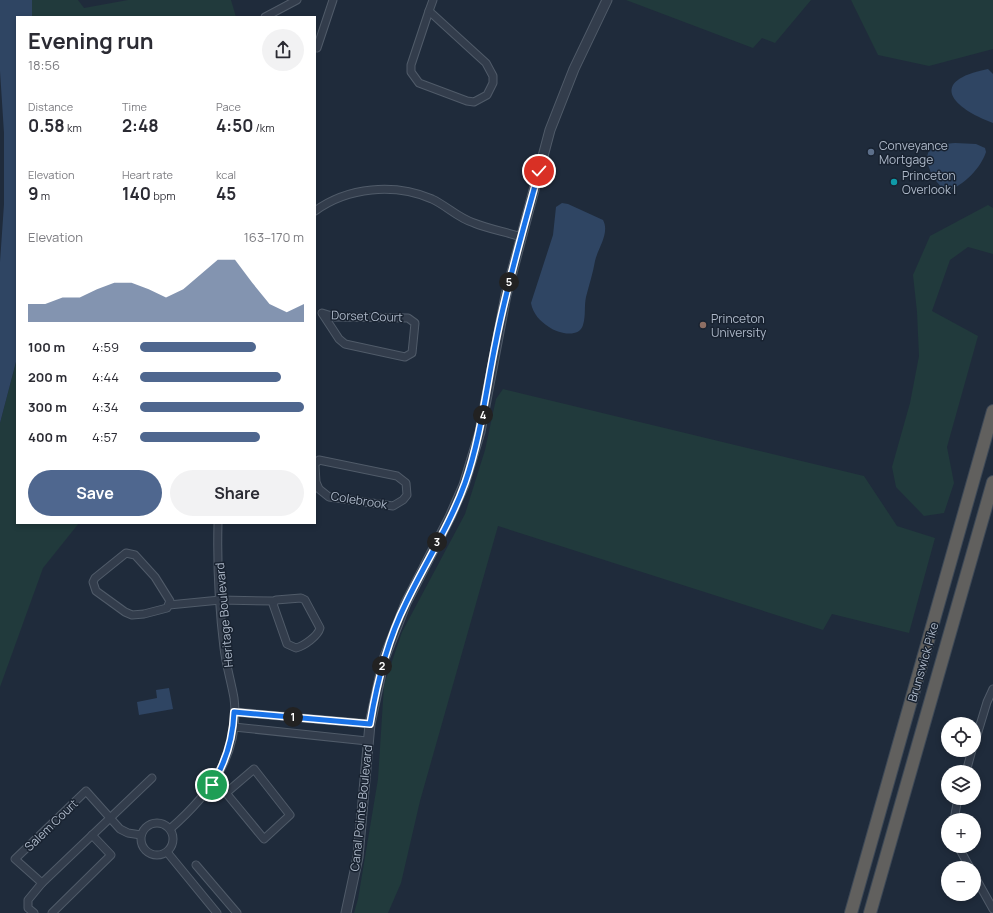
<!DOCTYPE html>
<meta charset="utf-8">
<style>
:root{--surface:#fff;--page:#f2f2f3;--text:#2b2b33;--muted:#7c7c81;--accent:#4f678f}
body{margin:0;font-family:Manrope,sans-serif;background:var(--page);color:var(--text);height:100vh;display:flex;flex-direction:column;font-size:15px;white-space:nowrap}
*{box-sizing:border-box;margin:0}
p{font-size:13px;color:var(--muted)}
.icon{flex:none;width:22px;height:22px;fill:none;stroke:currentColor;stroke-width:2;stroke-linecap:round;stroke-linejoin:round}
.map{position:relative;flex:1;overflow:hidden}
.sheet{position:absolute;left:16px;top:16px;width:300px;height:508px;display:flex;flex-direction:column;background:var(--surface);border-radius:0px;box-shadow:0 2px 6px #0003}
.sheet>*{flex:none}
.fabs{position:absolute;left:941px;top:717px;display:grid;gap:8px}
.fabs a{display:grid;place-items:center;width:40px;height:40px;border-radius:50%;background:var(--surface);box-shadow:0 2px 6px #0003;font-size:20px}
.pin{position:absolute;display:grid;place-items:center;width:34px;height:34px;color:#fff;margin:-17px;border:2px solid #fff;border-radius:50%;box-shadow:0 1px 4px #0007}
.km{position:absolute;width:20px;height:20px;margin:-10px;border-radius:50%;background:#222;color:#fff;font-size:11px;line-height:20px;text-align:center}
.round{display:grid;place-items:center;flex:none;width:42px;height:42px;border-radius:21px;background:var(--page)}
.head{display:flex;align-items:center;justify-content:space-between;height:68px;padding:0 12px}
h1{font-size:22px;font-weight:700;line-height:30px}
.figures{display:grid;grid-template-columns:repeat(3,1fr);gap:6px;height:68px;padding:4px 12px}
.figures div{display:grid;align-content:center}
.figures b{font-size:17px;font-weight:700}
.figures small{font-size:11px;font-weight:400}
.figures p{font-size:11px}
.chart{height:112px;padding:8px 12px}
.chart p{display:flex;justify-content:space-between}
.chart svg{width:100%;height:72px;margin-top:4px;fill:var(--accent);opacity:.7}
.cta{display:flex;gap:8px;margin-top:auto;padding:8px 12px}
.cta a{flex:1;height:46px;border-radius:24px;background:var(--accent);color:#fff;font-size:16px;font-weight:700;line-height:46px;text-align:center}
.cta a+a{background:var(--page);color:var(--text)}
ul{padding:0 12px;list-style:none;font-size:13px}
li{display:grid;grid-template-columns:64px 48px 1fr;align-items:center;height:30px}
li i{height:10px;border-radius:5px;background:var(--accent)}
.map>svg:first-child{display:block}
.green{fill:#213a3c}
.water{fill:#2f4563}
.lines{fill:none;stroke-linecap:round;stroke-linejoin:round}
.minor-casing{stroke:#505b69;stroke-width:9}
.tertiary-casing{stroke:#505b69;stroke-width:11}
.trunk-casing{stroke:#3d4856;stroke-width:14}
.minor{stroke:#333d4c;stroke-width:7}
.tertiary{stroke:#333d4c;stroke-width:9}
.trunk{stroke:#61605e;stroke-width:12}
.route-casing{stroke:#fff;stroke-width:8}
.route{stroke:#1a73e8;stroke-width:5}
.service-dot{fill:#5c6f8a;stroke:#182230;stroke-width:1.5}
.culture-dot{fill:#0f9aa8;stroke:#182230;stroke-width:1.5}
.education-dot{fill:#8d6e63;stroke:#182230;stroke-width:1.5}
.labels{text-anchor:middle;dominant-baseline:central;stroke-width:3;stroke-linejoin:round;paint-order:stroke}
.poi-label{font-size:12px;fill:#adb8c8;stroke:#182230;text-anchor:start}
.street-label{font-size:12px;fill:#adb8c8;stroke:#182230}
</style>
<div class="map">
<svg width="993" height="913" viewBox="0 0 993 913">
<rect width="100%" height="100%" fill="#1f2b3b"/>
<g class="green">
<polygon points="32,0 78,0 84,8 128,0 231,0 236,17 32,17"/>
<polygon points="626,0 811,0 775,43 762,38 753,48"/>
<polygon points="851,0 993,0 993,49 929,66 878,55"/>
<polygon points="988,205 993,208 993,254 968,247 950,260 932,311 978,336 947,447 954,483 944,513 924,516 896,487 892,467 910,403 919,356 917,312 913,275 930,236"/>
<polygon points="17,358 17,523 79,523 43,568 0,687 0,423"/>
<polygon points="503,389 864,476 897,526 935,538 909,633 832,614 823,630 498,526 420,801 401,883 388,913 354,913 358,899 378,779 384,685 402,632 465,514 485,450 496,399"/>
</g>
<g class="water">
<polygon points="0,0 32,0 32,17 17,17 17,358 0,423 0,262 4,204 4,133 0,71"/>
<path d="M 988,69 L 993,74 L 993,123 C 952,108 927,81 988,69 Z"/>
<path d="M 955,143 L 976,144 L 985,148 L 986,152 C 981,168 963,186 947,191 C 937,186 922,163 929,151 C 933,144 947,144 955,143 Z"/>
<path d="M 562,203 L 568,204 L 603,220 C 610,233 598,248 595,261 C 593,273 589,285 586,297 C 584,306 586,316 583,325 C 579,339 557,333 549,327 C 540,321 533,314 531,303 L 553,235 L 556,207 Z"/>
<polygon points="169,688 173,709 139,715 137,702 157,698 156,690"/>
</g>
<g class="lines">
<g class="minor-casing">
<g id="minor">
<polygon points="429,11 486,63 493,76 493,83 487,95 474,102 467,101 419,83 411,72 411,65"/>
<polyline points="429,11 433,0"/>
<polyline points="265,17 297,0"/>
<polyline points="315,47 317,48 333,0"/>
<path d="M 315,211 C 348,187 394,183 432,199 C 447,206 458,218 474,223 C 489,229 506,232 521,237"/>
<polygon points="322,313 335,317 408,318 415,323 412,353 405,357 345,344 339,339"/>
<polyline points="315,464 319,460 397,476 406,483 407,495 403,500 393,506 329,497 319,489 316,482 315,466"/>
<polygon points="126,553 135,555 155,577 170,601 167,608 144,614 132,615 125,612 96,591 93,582 95,578"/>
<path d="M 301,598 L 305,600 L 320,628 C 318,636 304,646 296,648 L 287,644 L 273,604 L 276,600 Z"/>
<polyline points="169,605 220,600 274,601"/>
<polyline points="235,712 370,724"/>
<polyline points="234,727 367,741"/>
<polyline points="974,745 987,702 993,689"/>
<polygon points="254,769 290,815 264,839 226,793"/>
<polyline points="966,772 972,750"/>
<polyline points="212,785 226,793"/>
<polyline points="954,820 958,798"/>
<circle cx="157" cy="839" r="16"/>
<path d="M 170,829 C 209,795 241,754 234,698 C 231,681 226,665 224,648 C 219,607 217,564 218,523"/>
<polyline points="958,846 970,868"/>
<polyline points="167,852 217,913"/>
<polyline points="196,865 237,913"/>
<polyline points="974,875 993,909"/>
<polyline points="42,883 15,859 86,791 120,829 128,833 141,835"/>
<polyline points="34,913 28,908 28,900 42,883 152,778"/>
<polyline points="52,913 111,855 92,835"/>
</g>
</g>
<g class="tertiary-casing">
<polyline id="tertiary" points="346,913 358,857 370,724 384,659 406,603 450,517 464,485 480,432 506,295 550,130 574,69 607,0"/>
</g>
<g class="trunk-casing">
<g id="trunk">
<polyline points="851,913 993,411"/>
<polyline points="870,913 993,482"/>
</g>
</g>
<use href="#minor" class="minor"/>
<use href="#tertiary" class="tertiary"/>
<use href="#trunk" class="trunk"/>
</g>
<g class="lines">
<g class="route-casing">
<path id="route" d="M 212,785 C 226,762 233,738 234,712 L 370,724 C 377,682 387,641 406,603 C 425,563 450,525 465,483 C 481,437 486,389 496,341 C 507,284 524,227 539,171"/>
</g>
<use href="#route" class="route"/>
</g>
<circle class="service-dot" cx="871" cy="152" r="4"/>
<circle class="culture-dot" cx="894" cy="182" r="4"/>
<circle class="education-dot" cx="703" cy="325" r="4"/>
<g class="labels">
<g class="poi-label">
<text x="879" y="145">Conveyance<tspan x="879" dy="14">Mortgage</tspan></text>
<text x="902" y="175">Princeton<tspan x="902" dy="14">Overlook I</tspan></text>
<text x="711" y="318">Princeton<tspan x="711" dy="14">University</tspan></text>
</g>
<g class="street-label">
<text transform="translate(367 316) rotate(2)">Dorset Court</text>
<text transform="translate(359 500) rotate(9)">Colebrook</text>
<text transform="translate(224 615) rotate(-95)">Heritage Boulevard</text>
<text transform="translate(923 662) rotate(-74)">Brunswick Pike</text>
<text transform="translate(361 808) rotate(-84)">Canal Pointe Boulevard</text>
<text transform="translate(51 825) rotate(-44)">Salem Court</text>
</g>
</g>
</svg>
<div class="fabs">
<a><svg class="icon" aria-label="locate" viewBox="0 0 24 24"><circle cx="12" cy="12" r="6"/><path d="M12 2v4M12 18v4M2 12h4M18 12h4"/></svg></a>
<a><svg class="icon" aria-label="layers" viewBox="0 0 24 24"><path d="M12 4l9 5-9 5-9-5zM3 14l9 5 9-5"/></svg></a>
<a>+</a>
<a>−</a>
</div>
<div class="pin" style="left:212px;top:785px;background:#1e9e55"><svg class="icon" aria-label="arrive" viewBox="0 0 24 24"><path d="M6 21V4h12l-3 4 3 4H6"/></svg></div>
<div class="pin" style="left:539px;top:171px;background:#d93025"><svg class="icon" aria-label="check" viewBox="0 0 24 24"><path d="M5 12l5 5 9-10"/></svg></div>
<b class="km" style="left:293px;top:717px">1</b>
<b class="km" style="left:382px;top:666px">2</b>
<b class="km" style="left:437px;top:542px">3</b>
<b class="km" style="left:483px;top:415px">4</b>
<b class="km" style="left:509px;top:282px">5</b>
<section class="sheet">
<div class="head"><div><h1>Evening run</h1><p>18:56</p></div><a class="round"><svg class="icon" aria-label="share" viewBox="0 0 24 24"><path d="M12 15V3M7 8l5-5 5 5M5 13v7h14v-7"/></svg></a></div>
<div class="figures">
<div><p>Distance</p><b>0.58<small> km</small></b></div>
<div><p>Time</p><b>2:48</b></div>
<div><p>Pace</p><b>4:50<small> /km</small></b></div>
</div>
<div class="figures">
<div><p>Elevation</p><b>9<small> m</small></b></div>
<div><p>Heart rate</p><b>140<small> bpm</small></b></div>
<div><p>kcal</p><b>45</b></div>
</div>
<div class="chart"><p><span>Elevation</span>163–170 m</p>
<svg viewBox="0 0 160 44" preserveAspectRatio="none"><path d="M0 44V33L10 33L20 29L30 29L40 24L50 20L60 20L70 24L80 29L90 24L100 15L110 6L120 6L130 20L140 33L150 38L160 33V44z"/></svg>
</div>
<ul>
<li><b>100 m</b>4:59<i style="width:71%"></i></li>
<li><b>200 m</b>4:44<i style="width:86%"></i></li>
<li><b>300 m</b>4:34<i style="width:100%"></i></li>
<li><b>400 m</b>4:57<i style="width:73%"></i></li>
</ul>
<div class="cta"><a>Save</a><a>Share</a></div>
</section>
</div>
